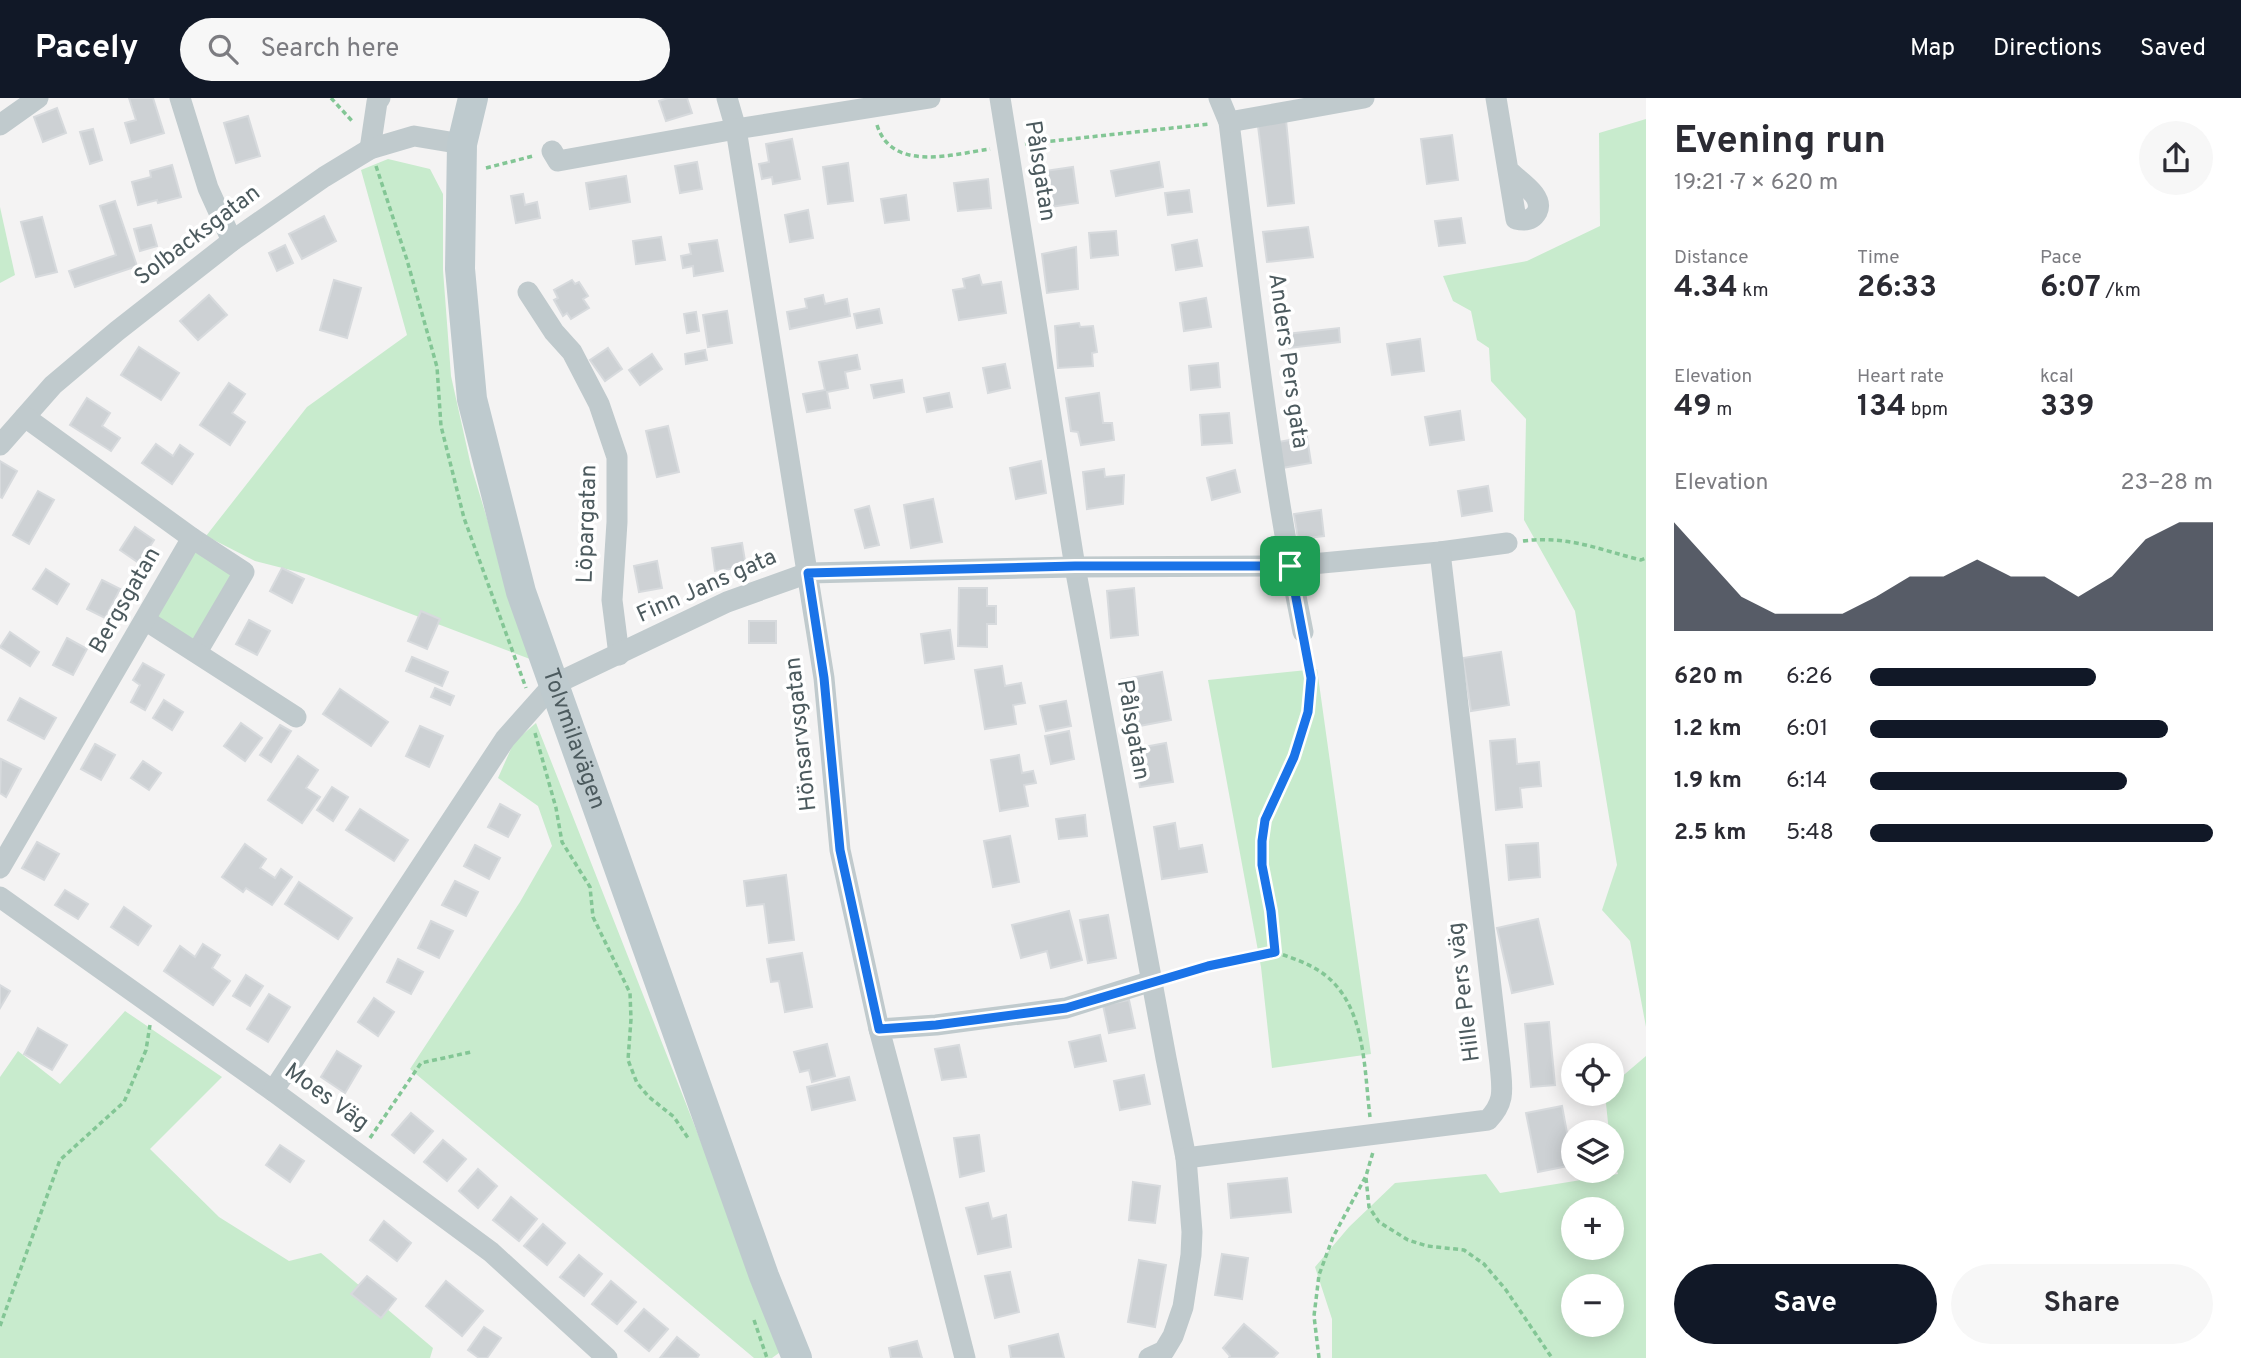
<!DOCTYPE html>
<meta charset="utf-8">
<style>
:root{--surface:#fff;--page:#f7f7f7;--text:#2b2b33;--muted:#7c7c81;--accent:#111827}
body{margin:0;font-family:Overpass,sans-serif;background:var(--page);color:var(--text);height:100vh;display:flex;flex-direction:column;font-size:26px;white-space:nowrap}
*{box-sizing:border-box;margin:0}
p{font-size:23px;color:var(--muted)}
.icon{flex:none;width:38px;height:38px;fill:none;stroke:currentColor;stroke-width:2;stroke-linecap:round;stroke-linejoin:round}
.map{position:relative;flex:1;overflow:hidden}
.sheet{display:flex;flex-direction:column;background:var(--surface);width:595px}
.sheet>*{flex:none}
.controls{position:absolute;left:1561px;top:945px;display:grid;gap:14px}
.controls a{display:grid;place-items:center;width:63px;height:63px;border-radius:50%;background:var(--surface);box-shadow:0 4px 18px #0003;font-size:35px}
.pin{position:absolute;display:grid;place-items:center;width:60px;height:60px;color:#fff;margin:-30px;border-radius:14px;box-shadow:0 4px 10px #0006}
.round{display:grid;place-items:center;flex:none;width:74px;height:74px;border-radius:37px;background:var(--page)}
.summary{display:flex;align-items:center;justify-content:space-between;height:119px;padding:0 28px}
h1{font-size:38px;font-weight:700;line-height:52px}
.stats{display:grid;grid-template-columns:repeat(3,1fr);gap:10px;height:119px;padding:7px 28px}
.stats div{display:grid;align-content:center}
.stats b{font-size:30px;font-weight:700}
.stats small{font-size:19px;font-weight:400}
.stats p{font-size:19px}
.chart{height:196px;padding:14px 28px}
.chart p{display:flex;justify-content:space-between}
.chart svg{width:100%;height:126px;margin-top:7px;fill:var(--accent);opacity:.7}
.primary-button{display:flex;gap:14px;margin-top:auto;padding:14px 28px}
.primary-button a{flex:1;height:80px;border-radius:42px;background:var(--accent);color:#fff;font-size:28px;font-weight:700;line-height:80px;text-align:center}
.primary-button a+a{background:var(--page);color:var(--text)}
ul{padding:0 28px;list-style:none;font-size:23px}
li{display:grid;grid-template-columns:112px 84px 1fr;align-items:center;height:52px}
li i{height:18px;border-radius:9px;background:var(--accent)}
header{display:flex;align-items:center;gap:42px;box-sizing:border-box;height:98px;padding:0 35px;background:var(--accent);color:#fff}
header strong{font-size:33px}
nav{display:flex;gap:38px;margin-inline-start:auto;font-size:24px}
.search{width:490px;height:63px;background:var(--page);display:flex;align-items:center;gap:18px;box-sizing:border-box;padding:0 24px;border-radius:38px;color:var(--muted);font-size:26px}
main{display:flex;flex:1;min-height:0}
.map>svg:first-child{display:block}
.green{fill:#c8ebcd;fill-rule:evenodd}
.building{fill:#cdd1d4;stroke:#d7dadd;stroke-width:2}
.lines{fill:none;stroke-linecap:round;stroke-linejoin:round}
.path{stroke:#83c695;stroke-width:3.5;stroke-dasharray:5 3.5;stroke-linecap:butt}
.street{stroke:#c0cacd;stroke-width:21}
.secondary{stroke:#becace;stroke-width:30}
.route-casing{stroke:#fff;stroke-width:14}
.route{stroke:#1a73e8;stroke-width:9}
.labels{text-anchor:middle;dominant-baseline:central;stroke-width:7;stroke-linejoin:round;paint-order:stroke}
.street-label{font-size:23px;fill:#4c5a5e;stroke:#fff}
</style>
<header>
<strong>Pacely</strong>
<div class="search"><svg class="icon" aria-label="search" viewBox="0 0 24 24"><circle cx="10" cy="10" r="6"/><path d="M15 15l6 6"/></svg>Search here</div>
<nav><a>Map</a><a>Directions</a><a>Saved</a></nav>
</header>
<main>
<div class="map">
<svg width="1646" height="1260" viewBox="0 0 1646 1260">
<rect width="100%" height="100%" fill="#f4f3f3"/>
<g class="green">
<polygon points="1646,21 1646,929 1630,843 1602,812 1617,767 1575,513 1524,422 1526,321 1491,283 1489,250 1477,242 1471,213 1453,203 1443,178 1527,163 1600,128 1599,35"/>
<polygon points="388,61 430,71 443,96 443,172 451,278 471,368 530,561 306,476 255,463 206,438 307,309 407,237 361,72"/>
<polygon points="0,109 15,177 0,185"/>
<polygon points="197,450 235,478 193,541 154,517"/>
<polygon points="1317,571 1371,956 1272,970 1261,869 1208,582"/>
<polygon points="536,625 783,1252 772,1260 754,1260 410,971 520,804 552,748 538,708 498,680 514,644"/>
<polygon points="125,913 222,979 150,1051 219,1119 289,1163 321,1155 433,1250 430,1260 0,1260 0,979 18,953 60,986"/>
<path d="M 1646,958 L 1646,1260 L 1332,1260 L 1332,1221 L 1315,1169 L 1349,1129 L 1395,1085 L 1486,1076 L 1500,1095 L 1618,1076 L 1612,1057 L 1612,1034 L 1609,1034 L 1605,996 L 1612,996 L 1612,987 ZM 1573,1111 L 1612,1111 L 1612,1150 L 1573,1150 ZM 1573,1188 L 1612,1188 L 1612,1227 L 1573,1227 Z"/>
</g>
<g class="building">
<polygon points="129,0 153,0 164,35 131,45 125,25 136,22"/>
<polygon points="668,0 687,0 692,15 666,23 659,3"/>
<polygon points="57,10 66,35 43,44 34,19"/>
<polygon points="248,18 260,58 236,65 224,25"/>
<polygon points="1286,22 1294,105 1268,108 1258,28"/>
<polygon points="93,31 102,62 90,66 80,34"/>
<polygon points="1452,37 1458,82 1427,86 1421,41"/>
<polygon points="792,41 800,81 773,86 772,79 762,81 759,66 769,64 766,46"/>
<polygon points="697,64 702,91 680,95 675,68"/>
<polygon points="1159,64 1163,89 1116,98 1111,73"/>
<polygon points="848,65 853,103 828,106 823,69"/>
<polygon points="172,67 181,99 158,105 157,102 138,107 132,84 151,79 150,73"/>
<polygon points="1073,69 1078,105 1043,110 1038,74"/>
<polygon points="626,78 630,104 590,111 586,85"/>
<polygon points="988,81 991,110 958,113 954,85"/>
<polygon points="1189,92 1192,114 1168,117 1165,95"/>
<polygon points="523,96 525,107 537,104 540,120 516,125 511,98"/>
<polygon points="906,97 909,122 885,125 881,101"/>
<polygon points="115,103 137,168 75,189 69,173 116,157 100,108"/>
<polygon points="808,112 813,140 790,144 785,117"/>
<polygon points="324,118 336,143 302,161 289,136"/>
<polygon points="42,119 57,174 36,179 21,124"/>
<polygon points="1461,120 1465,145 1439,148 1435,123"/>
<polygon points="151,127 157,148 140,153 134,131"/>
<polygon points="1308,129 1313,159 1267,164 1263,134"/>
<polygon points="1116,133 1118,157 1091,160 1089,135"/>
<polygon points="661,139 665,162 636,166 633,143"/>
<polygon points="717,142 723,173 694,178 693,168 683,170 681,158 691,156 689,146"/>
<polygon points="1197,142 1202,168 1176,172 1172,147"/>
<polygon points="285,147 293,165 277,173 269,155"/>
<polygon points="1076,149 1078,191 1047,195 1042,156"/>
<polygon points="979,177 982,187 1001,184 1006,215 959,222 953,192 965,190 963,181"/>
<polygon points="334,182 361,190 347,240 320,232"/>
<polygon points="572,182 575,186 579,184 588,198 583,201 589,210 571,221 567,215 563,218 554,202 558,200 554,192"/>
<polygon points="209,197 227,217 198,242 180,223"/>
<polygon points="823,197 825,206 847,201 850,218 790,231 787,214 807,210 805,201"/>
<polygon points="1206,200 1211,229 1184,233 1180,205"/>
<polygon points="879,211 882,225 857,230 854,216"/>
<polygon points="727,213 732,245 708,249 703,217"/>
<polygon points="696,214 699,233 687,235 684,216"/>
<polygon points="1079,225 1080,229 1093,228 1097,254 1092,255 1093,268 1058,270 1055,228"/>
<polygon points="1339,230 1340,244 1289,250 1287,236"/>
<polygon points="1420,241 1424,273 1392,277 1387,246"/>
<polygon points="139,249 179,275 161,302 121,277"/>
<polygon points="608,250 622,271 605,283 590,262"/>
<polygon points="705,252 707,262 686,266 685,256"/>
<polygon points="652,256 662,271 640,287 629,272"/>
<polygon points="857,257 860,271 845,274 848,290 827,294 830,310 807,314 803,296 825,292 819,264"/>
<polygon points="1218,265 1220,289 1191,292 1189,268"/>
<polygon points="1005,266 1010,290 988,295 983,270"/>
<polygon points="902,282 904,294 874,300 871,287"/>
<polygon points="229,285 245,296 232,315 245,324 230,347 200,327"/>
<polygon points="949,295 952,309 927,314 924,300"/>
<polygon points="1099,295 1103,325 1112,325 1114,342 1081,347 1078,334 1071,333 1066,300"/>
<polygon points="87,300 110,315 102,328 120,340 111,353 70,327"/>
<polygon points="1460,313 1464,342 1430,347 1425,319"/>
<polygon points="1229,315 1232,345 1202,347 1200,317"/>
<polygon points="668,328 679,374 657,379 646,333"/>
<polygon points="1307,339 1311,365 1282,370 1278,344"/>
<polygon points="156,346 173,358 180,347 193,356 172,386 142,365"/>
<polygon points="0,363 17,373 2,400 0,399"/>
<polygon points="1041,363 1046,395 1016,401 1010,370"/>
<polygon points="1104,371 1105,379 1124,377 1123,406 1087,411 1083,374"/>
<polygon points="1235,372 1240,394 1212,402 1207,380"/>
<polygon points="1488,388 1492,413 1462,418 1458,393"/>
<polygon points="38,393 54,402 29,446 13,437"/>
<polygon points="933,401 942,444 911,450 904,407"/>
<polygon points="869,408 879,447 865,450 855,412"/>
<polygon points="1321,412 1324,438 1298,441 1294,416"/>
<polygon points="135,429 154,442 139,465 120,452"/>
<polygon points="742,445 746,469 715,473 712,450"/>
<polygon points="657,463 662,490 639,494 634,468"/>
<polygon points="282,470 304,481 292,505 270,493"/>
<polygon points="46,471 69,486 57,506 33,491"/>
<polygon points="102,482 120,491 105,520 87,511"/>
<polygon points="959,490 987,490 987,508 996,508 996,526 987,526 987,549 958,548"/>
<polygon points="1134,490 1138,537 1111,540 1107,493"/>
<polygon points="421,513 440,521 427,551 408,543"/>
<polygon points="249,522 270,533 257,557 236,546"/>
<rect x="749" y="523" width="27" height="22"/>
<polygon points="950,532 954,561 925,565 921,536"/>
<polygon points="10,534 39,554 30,568 0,549"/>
<polygon points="67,540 87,551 73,577 53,567"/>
<polygon points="1501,554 1509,607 1471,613 1463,560"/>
<polygon points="412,559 448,574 442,588 406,573"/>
<polygon points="143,565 164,577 145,612 131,604 140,587 133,582"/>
<polygon points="1002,568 1005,588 1021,585 1025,605 1013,607 1016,626 985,631 975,572"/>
<polygon points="1162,574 1171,622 1129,630 1120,582"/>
<polygon points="435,590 454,598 450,607 431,599"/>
<polygon points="340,591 388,624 371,648 323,616"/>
<polygon points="20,600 56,620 44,641 8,622"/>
<polygon points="164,602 183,614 172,632 153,620"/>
<polygon points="1066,603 1071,628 1046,633 1040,608"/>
<polygon points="241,625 262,640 245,663 224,648"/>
<polygon points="280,627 291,633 271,664 260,657"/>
<polygon points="420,628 443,638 429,669 406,658"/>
<polygon points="1069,633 1074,661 1051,666 1045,638"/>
<polygon points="1515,641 1517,666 1539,664 1541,688 1520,690 1522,709 1496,712 1490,643"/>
<polygon points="1166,645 1173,684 1140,689 1133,651"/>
<polygon points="95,646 115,657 101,682 81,671"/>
<polygon points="1019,657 1022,675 1033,673 1036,685 1024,687 1028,708 1000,713 991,662"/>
<polygon points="298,658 318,672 306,690 320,699 302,725 268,702"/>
<polygon points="1,661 21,671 6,699 0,695"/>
<polygon points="143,663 161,675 149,692 131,680"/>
<polygon points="332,689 348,699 333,723 317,712"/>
<polygon points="500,706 520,717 508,739 488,729"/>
<polygon points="360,711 408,742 394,763 346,732"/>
<polygon points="1085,717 1087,738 1059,741 1056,721"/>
<polygon points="1175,725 1179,751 1202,747 1207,774 1162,781 1154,729"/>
<polygon points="1010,738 1019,784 993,789 984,743"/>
<polygon points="37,744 59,756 44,782 22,770"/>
<polygon points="1538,745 1540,779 1509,782 1506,747"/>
<polygon points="245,746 266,761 260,770 275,780 281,771 292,779 272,807 246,790 243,794 222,779"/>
<polygon points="475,747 500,760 489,781 464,768"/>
<polygon points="786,777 794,842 769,845 764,806 747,808 744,783"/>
<polygon points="455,783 478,794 466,818 442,807"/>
<polygon points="299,784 352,820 338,841 285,806"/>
<polygon points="65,792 88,806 78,821 55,807"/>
<polygon points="124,809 151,828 138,847 111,829"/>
<polygon points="1069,813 1082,862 1051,870 1047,853 1021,860 1012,827"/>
<polygon points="1108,817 1116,860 1088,865 1080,822"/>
<polygon points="1538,821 1553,886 1512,895 1497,830"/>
<polygon points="431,823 453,833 439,860 418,850"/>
<polygon points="203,846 220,857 212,870 230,883 213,907 164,873 180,848 195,859"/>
<polygon points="802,855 812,909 785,914 779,883 771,884 767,861"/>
<polygon points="398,861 423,874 411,896 387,884"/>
<polygon points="246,877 263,888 250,908 233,898"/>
<polygon points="0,887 10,893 0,910"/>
<polygon points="269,896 290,909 268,944 247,931"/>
<polygon points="374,900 394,914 378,938 358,924"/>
<polygon points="1129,902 1135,930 1109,935 1103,907"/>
<polygon points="1549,924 1555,987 1531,989 1525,926"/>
<polygon points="38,930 67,947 52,972 24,956"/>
<polygon points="1100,937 1106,963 1075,969 1069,944"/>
<polygon points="827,946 835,978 812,984 809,972 800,974 794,954"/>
<polygon points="959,947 966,979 942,982 935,951"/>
<polygon points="337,953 361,968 345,995 321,979"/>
<polygon points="1144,977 1150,1006 1120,1012 1114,983"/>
<polygon points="849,979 855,1002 812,1012 807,989"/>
<polygon points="1562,1008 1573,1067 1538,1074 1526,1015"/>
<polygon points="411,1015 433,1033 414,1055 392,1037"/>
<polygon points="979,1037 984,1073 960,1079 954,1040"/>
<polygon points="443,1042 466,1061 447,1083 424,1064"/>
<polygon points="280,1047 304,1063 290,1084 266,1067"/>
<polygon points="478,1071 497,1088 478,1110 459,1093"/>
<polygon points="1287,1080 1291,1114 1231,1120 1228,1086"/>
<polygon points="1133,1084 1160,1088 1155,1125 1129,1122"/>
<polygon points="511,1099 537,1121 519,1143 493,1122"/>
<polygon points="988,1105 992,1121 1006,1117 1011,1149 978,1156 966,1110"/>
<polygon points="384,1123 411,1145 397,1163 370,1142"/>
<polygon points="543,1126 565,1145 547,1167 524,1148"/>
<polygon points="1222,1156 1248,1160 1242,1201 1215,1197"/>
<polygon points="579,1157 602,1176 584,1198 560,1179"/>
<polygon points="1139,1162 1166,1167 1155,1229 1128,1224"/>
<polygon points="1010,1174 1019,1214 995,1220 985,1178"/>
<polygon points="367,1178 396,1201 381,1220 351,1196"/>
<polygon points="446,1183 483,1213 462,1238 426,1208"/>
<polygon points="611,1183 636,1204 617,1226 592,1206"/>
<polygon points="644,1211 668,1231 649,1253 625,1233"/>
<polygon points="1244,1226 1278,1255 1273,1260 1229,1260 1230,1258 1223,1250"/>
<polygon points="484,1229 501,1240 487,1260 479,1260 468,1252"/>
<polygon points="1058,1236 1064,1260 1011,1260 1009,1248"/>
<polygon points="677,1239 699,1257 697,1260 660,1260"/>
<polygon points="917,1243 922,1260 891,1260 889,1250"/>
</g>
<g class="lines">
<g class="path">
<polyline points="331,0 353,24"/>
<path d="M 877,27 C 892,75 953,56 990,51"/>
<polyline points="1025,46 1209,26"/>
<polyline points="376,68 407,162 437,269 441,328 464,420 526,590"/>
<polyline points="486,70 533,58"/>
<path d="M 1523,443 C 1568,437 1600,452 1641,462 L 1646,460"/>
<polyline points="535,635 556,710 562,744 590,789 593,819 630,895 631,921 628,962 637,985 649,999 674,1019 688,1040"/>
<path d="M 1275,854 C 1292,860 1311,866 1325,877 C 1366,909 1364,971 1370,1019"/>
<polyline points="1169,879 1275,854 1271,813 1262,767 1262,743 1265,722 1294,659 1308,614 1311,580 1306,553"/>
<polyline points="370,1040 421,965 471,954"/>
<polyline points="1366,1080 1369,1109 1379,1124 1408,1142 1427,1148 1464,1152 1484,1166 1506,1192 1552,1260"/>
<polyline points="754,1222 767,1260"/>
<polyline points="0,1228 60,1062 124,1004 146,952 150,927"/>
<polyline points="1319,1260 1314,1218 1319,1177 1333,1139 1366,1078 1373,1054"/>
</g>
<g class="street">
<polyline points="180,0 208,90 232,143"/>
<polyline points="727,0 736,31 824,580 840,752 879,931 924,1099 965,1260"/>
<polyline points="1000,0 1075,469 1166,960 1186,1060 1192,1134 1191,1157 1183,1209 1173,1238 1164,1253 1149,1260"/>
<path d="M 1219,0 L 1229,24 C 1250,194 1269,366 1303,534"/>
<path d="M 1496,0 L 1516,121 C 1524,123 1532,123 1537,114 C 1545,98 1519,83 1509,73"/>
<polyline points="1229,24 1364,0"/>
<polyline points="0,27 38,0"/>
<polyline points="370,51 377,4 380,0"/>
<polyline points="552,53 558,63 736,31 930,0"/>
<polyline points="528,194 554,234 572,254 599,306 617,359 617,424 612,502 619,557"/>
<polyline points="0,347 53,287 117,233 232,143 324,79 370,51 414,38 462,46"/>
<polyline points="192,440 244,474 197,554"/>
<polyline points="145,522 296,619"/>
<polyline points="0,770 192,440 25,319"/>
<polyline points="0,799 273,993 491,1154 607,1260"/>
<polyline points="879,931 936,927 1066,910 1152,883"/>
<polyline points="273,993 505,641 553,587 727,504 808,475 1075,469 1290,468 1440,454 1507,445"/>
<path d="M 1186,1060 L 1488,1022 C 1506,1003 1502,991 1500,966 L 1440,454"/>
</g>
<path class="secondary" id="s1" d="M 473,0 L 462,46 L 460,171 L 472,301 L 521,494 L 764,1178 L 797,1260"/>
</g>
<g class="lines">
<g class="route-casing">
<polygon id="route" points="1075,468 1290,468 1311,580 1308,614 1294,659 1265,722 1262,743 1262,767 1271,813 1275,854 1208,868 1066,910 936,927 879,931 840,752 824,580 808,475"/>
</g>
<use href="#route" class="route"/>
</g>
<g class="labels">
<g class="street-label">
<text transform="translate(1039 73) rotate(81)">Pålsgatan</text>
<text transform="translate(198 138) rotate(-37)">Solbacksgatan</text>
<text transform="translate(1287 263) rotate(82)">Anders Pers gata</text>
<text transform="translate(588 426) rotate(-88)">Löpargatan</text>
<text transform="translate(707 489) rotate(-24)">Finn Jans gata</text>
<text transform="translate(126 503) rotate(-60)">Bergsgatan</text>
<text transform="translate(1132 632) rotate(80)">Pålsgatan</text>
<text transform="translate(802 636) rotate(-96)">Hönsarvsgatan</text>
<text stroke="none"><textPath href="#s1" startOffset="658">Tolvmilavägen</textPath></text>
<text transform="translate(1465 894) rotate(-97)">Hille Pers väg</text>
<text transform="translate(326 1000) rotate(36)">Moes Väg</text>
</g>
</g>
</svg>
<div class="controls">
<a><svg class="icon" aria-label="locate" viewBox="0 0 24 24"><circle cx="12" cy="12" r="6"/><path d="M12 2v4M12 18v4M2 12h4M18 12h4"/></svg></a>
<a><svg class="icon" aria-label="layers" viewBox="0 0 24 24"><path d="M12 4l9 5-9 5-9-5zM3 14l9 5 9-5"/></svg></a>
<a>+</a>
<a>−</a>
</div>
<div class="pin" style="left:1290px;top:468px;background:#1e9e55"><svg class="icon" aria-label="arrive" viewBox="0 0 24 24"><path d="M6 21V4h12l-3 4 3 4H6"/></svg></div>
</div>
<section class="sheet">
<div class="summary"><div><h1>Evening run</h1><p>19:21 · 7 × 620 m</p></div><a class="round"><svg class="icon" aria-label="share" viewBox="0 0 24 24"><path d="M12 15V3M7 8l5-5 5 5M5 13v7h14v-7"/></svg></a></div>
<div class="stats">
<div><p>Distance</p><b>4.34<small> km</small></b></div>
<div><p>Time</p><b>26:33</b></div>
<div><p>Pace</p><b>6:07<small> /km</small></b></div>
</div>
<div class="stats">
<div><p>Elevation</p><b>49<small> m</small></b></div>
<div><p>Heart rate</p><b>134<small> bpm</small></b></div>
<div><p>kcal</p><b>339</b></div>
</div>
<div class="chart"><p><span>Elevation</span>23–28 m</p>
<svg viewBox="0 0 160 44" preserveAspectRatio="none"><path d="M0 44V6L10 19L20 32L30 38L40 38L50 38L60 32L70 25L80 25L90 19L100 25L110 25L120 32L130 25L140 12L150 6L160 6V44z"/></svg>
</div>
<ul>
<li><b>620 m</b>6:26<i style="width:66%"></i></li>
<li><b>1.2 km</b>6:01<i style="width:87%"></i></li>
<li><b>1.9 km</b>6:14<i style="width:75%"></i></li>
<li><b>2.5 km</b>5:48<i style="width:100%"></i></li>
</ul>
<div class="primary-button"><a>Save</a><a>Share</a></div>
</section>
</main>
